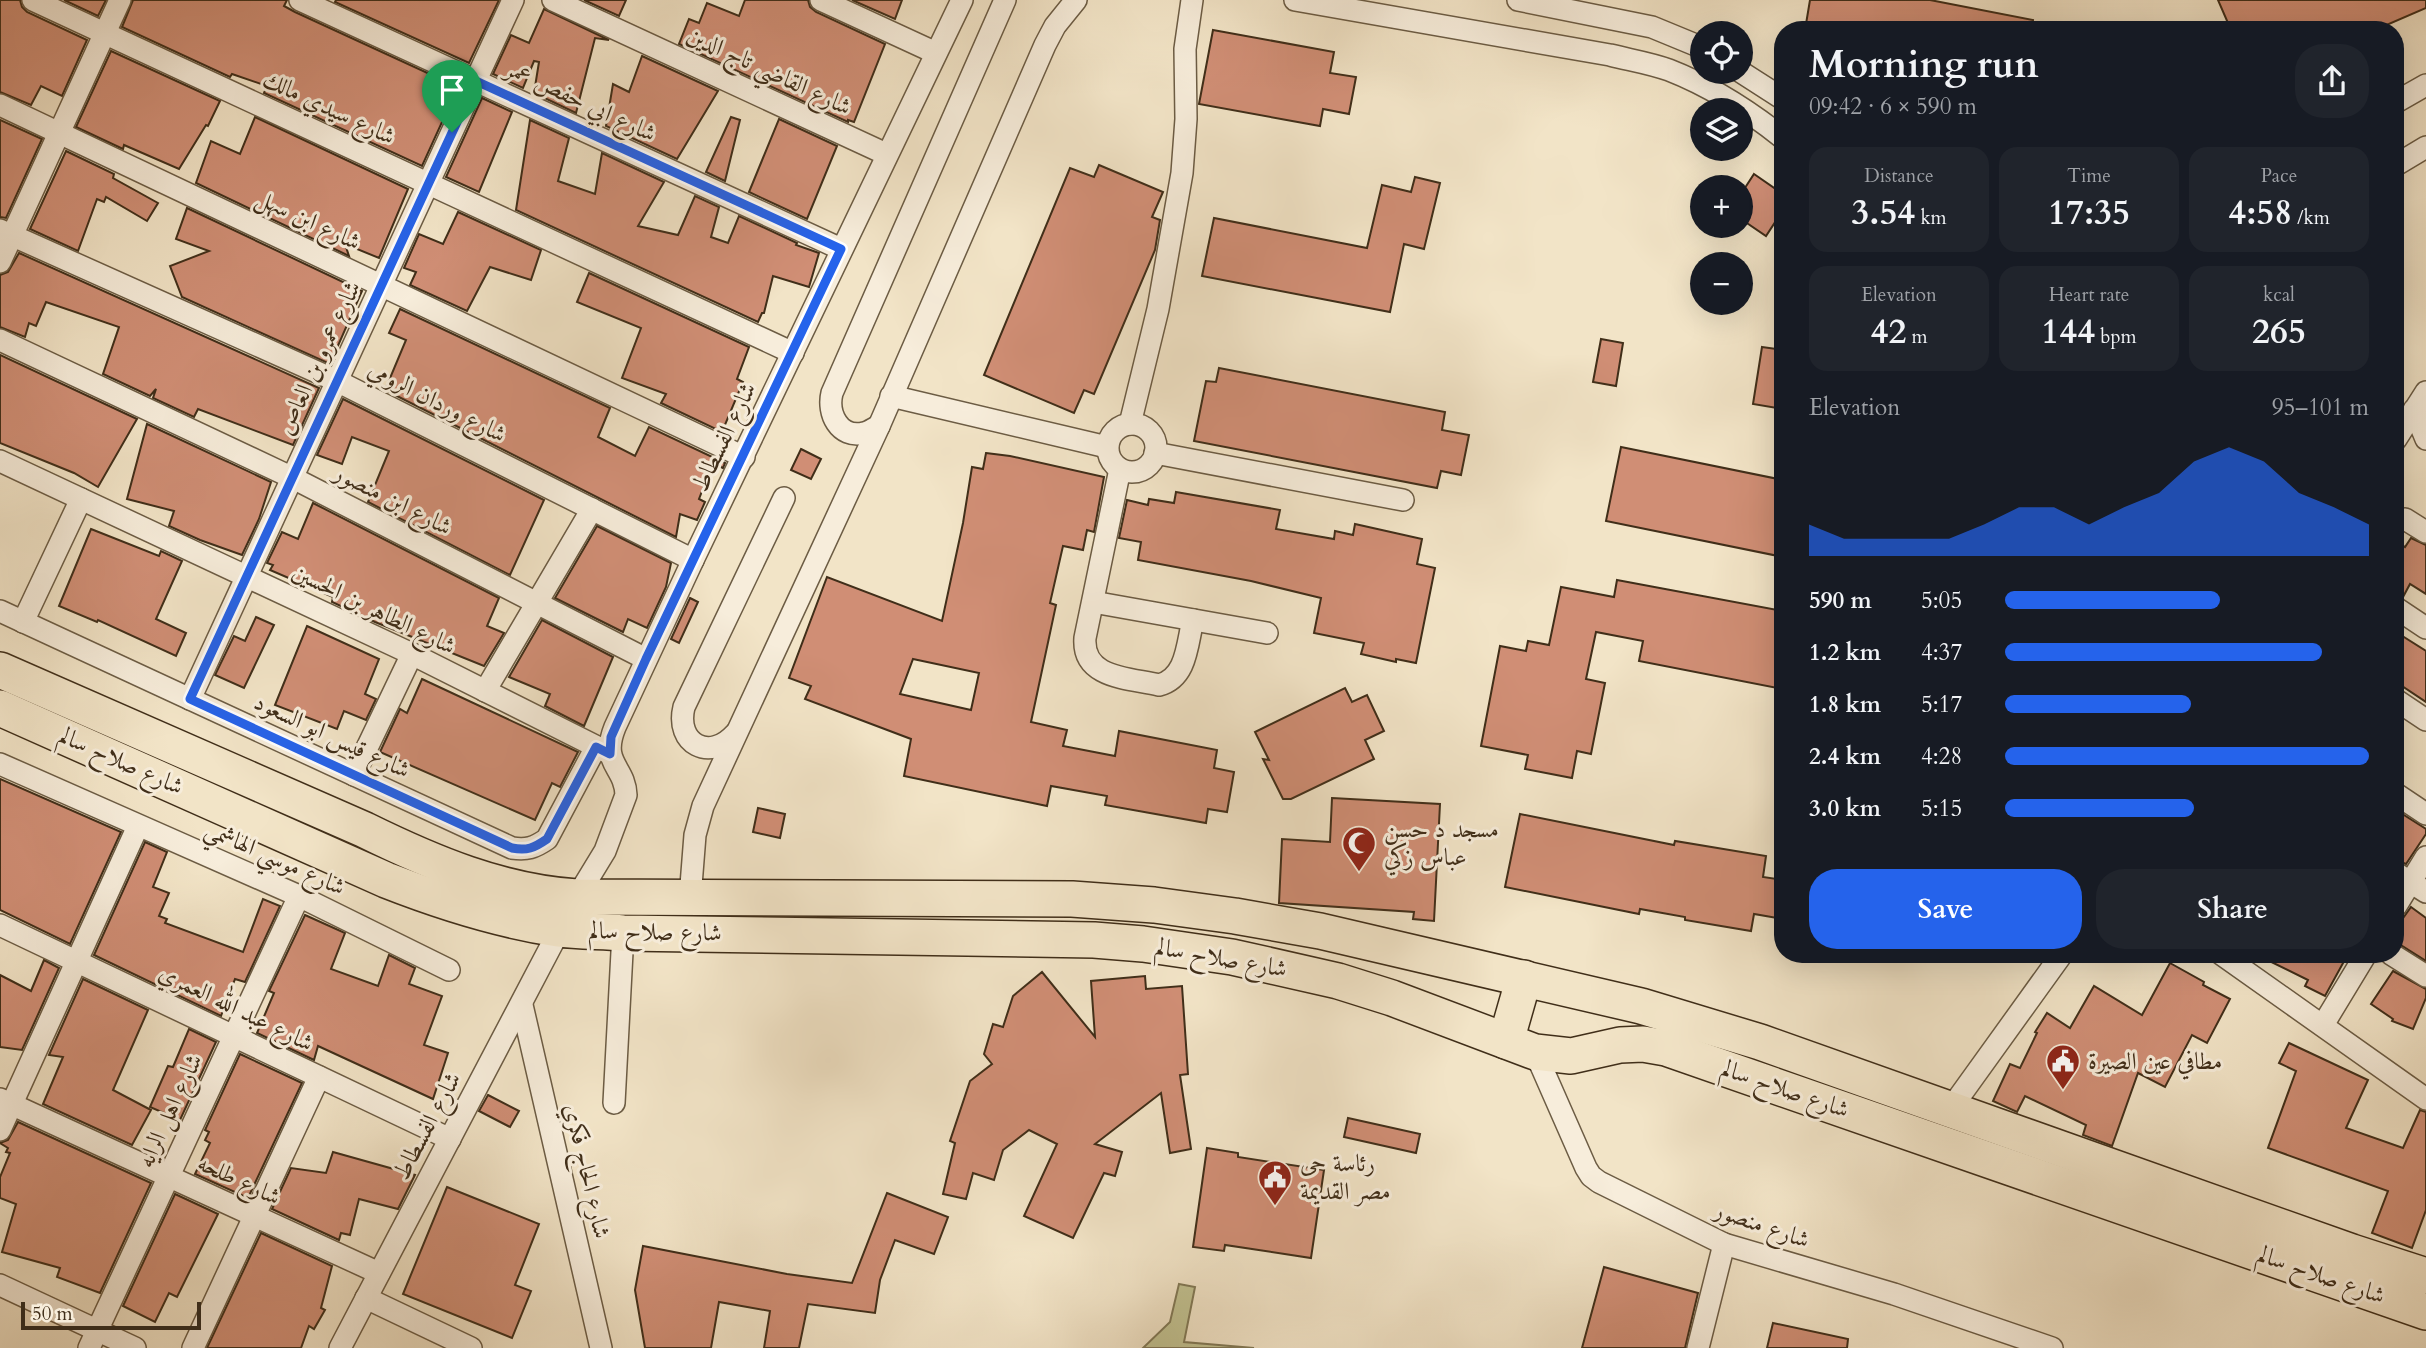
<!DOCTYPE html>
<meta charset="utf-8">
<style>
:root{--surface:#171b24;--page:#20242c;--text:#f1f3f6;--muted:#9ea1a6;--accent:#2563eb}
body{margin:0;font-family:Cardo,Amiri,serif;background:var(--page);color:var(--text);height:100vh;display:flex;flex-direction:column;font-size:26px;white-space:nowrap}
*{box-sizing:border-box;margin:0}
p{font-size:23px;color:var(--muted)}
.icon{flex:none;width:38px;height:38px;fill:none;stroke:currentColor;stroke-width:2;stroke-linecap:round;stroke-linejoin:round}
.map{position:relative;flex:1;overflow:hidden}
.sheet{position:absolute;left:1774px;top:21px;width:630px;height:942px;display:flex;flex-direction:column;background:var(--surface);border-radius:28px;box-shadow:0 7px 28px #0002}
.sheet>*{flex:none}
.tools{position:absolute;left:1690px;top:21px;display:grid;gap:14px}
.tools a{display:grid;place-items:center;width:63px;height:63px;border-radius:50%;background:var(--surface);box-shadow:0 7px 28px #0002;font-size:35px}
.scale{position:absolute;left:21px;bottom:18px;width:180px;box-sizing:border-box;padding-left:7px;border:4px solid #402e19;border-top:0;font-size:19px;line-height:24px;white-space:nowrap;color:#402e19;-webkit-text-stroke:5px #f7eddb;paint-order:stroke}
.pin{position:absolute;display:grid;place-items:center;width:60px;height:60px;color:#fff;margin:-72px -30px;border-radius:50% 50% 50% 0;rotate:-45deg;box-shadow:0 0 7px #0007}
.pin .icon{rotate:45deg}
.round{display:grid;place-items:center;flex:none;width:74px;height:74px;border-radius:28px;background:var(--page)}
.summary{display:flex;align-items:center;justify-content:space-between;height:119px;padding:0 35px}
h1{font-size:38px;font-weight:700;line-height:52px}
.stats{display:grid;grid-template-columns:repeat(3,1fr);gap:10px;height:119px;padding:7px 35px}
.stats div{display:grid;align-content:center;border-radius:18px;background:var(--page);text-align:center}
.stats b{font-size:35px;font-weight:700}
.stats small{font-size:19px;font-weight:400}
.stats p{font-size:19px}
.chart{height:196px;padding:14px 35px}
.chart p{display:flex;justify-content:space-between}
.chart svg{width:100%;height:126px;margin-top:7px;fill:var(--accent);opacity:.7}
.action{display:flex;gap:14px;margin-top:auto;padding:14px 35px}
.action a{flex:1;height:80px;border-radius:28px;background:var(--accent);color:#fff;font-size:28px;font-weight:700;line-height:80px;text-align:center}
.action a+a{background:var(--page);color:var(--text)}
ul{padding:0 35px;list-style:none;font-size:23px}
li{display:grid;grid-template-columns:112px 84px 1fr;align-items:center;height:52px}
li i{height:18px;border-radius:9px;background:var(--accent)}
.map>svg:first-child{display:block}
.green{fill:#c2c291;stroke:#817855;stroke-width:2}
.building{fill:#d08e75;stroke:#402e19;stroke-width:2;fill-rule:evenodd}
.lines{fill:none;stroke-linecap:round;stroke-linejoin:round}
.minor-casing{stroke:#6c5c44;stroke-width:24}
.trunk-casing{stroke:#402e19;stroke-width:38}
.minor{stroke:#f7eddb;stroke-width:21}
.trunk{stroke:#f2e4c7;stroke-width:35}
.route-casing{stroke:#fff;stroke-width:14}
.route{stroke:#2563eb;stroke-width:9}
.labels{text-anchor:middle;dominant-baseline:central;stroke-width:6;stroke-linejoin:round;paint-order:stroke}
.street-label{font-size:24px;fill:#402e19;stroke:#f7eddb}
.poi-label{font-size:24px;fill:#402e19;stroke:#f7eddb;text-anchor:start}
</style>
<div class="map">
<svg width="2426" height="1348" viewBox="0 0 2426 1348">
<rect width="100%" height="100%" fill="#f2e4c7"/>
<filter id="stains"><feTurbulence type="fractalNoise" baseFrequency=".00286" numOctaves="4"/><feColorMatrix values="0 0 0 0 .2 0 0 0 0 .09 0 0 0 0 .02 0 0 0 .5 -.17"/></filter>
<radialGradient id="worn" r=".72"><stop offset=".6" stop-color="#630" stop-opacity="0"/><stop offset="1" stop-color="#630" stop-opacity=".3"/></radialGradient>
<polygon class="green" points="1179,1284 1195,1287 1184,1342 1254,1348 1143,1348 1170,1322"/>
<g class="building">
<polygon points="0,0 20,0 22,7 27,12 87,40 62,96 41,86 31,105 0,92"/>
<polygon points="64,0 106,0 98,16"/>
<polygon points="133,0 287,0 284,6 295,12 458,87 422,166 264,93 267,86 232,74 230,77 122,27"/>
<polygon points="336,0 499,0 469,63 335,2"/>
<polygon points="584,0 626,0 619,16"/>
<polygon points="745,0 808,0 810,7 816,12 885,44 854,122 848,120 848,122 679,44 689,19 699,23 707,3 739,16"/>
<polygon points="852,0 902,0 895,19"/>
<polygon points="1810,0 1930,0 2033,20 2032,30 1805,30"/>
<polygon points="2218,0 2426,0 2426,8 2375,30 2231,30"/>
<polygon points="544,9 609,40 595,38 576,113 534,93 539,62 534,61 523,88 493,74 511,35 529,43"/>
<polygon points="1213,30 1334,52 1330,73 1356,77 1349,114 1323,109 1320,126 1199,104"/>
<polygon points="111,51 220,101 208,126 206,125 179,169 124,145 123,149 76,127"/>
<polygon points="642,56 718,91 677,159 606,126 613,84 629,92"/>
<polygon points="482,98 512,112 479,192 446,177"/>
<polygon points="255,117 408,189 379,258 345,244 349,256 196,183 211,141 240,154"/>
<polygon points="731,117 740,120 725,181 706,172"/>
<polygon points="779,119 837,146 807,219 749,192"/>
<polygon points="0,120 42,139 6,218 0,217"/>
<polygon points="530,120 569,138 558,181 595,194 602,153 664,182 638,226 678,235 695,196 719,207 711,237 728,243 739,216 797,243 796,245 819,253 809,287 773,276 764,313 762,313 758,322 516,210"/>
<polygon points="66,151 114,174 113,178 158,203 147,221 106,197 104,202 97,199 78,251 30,229"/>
<polygon points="1099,165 1163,192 1152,217 1160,220 1155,250 1094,394 1084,390 1074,413 984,375 1070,168 1094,177"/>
<polygon points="1754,174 1783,194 1783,210 1766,236 1741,219 1741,194"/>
<polygon points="1415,177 1440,183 1424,249 1404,244 1390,312 1202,276 1214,218 1367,248 1382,185 1411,192"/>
<polygon points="187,208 362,291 330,364 182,297 170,266 209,251 176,239"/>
<polygon points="458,212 541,250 531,280 490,267 467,311 410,285 416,272 404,268 419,234 443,244"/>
<polygon points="19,253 319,388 293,445 198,409 194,417 153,398 156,389 150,396 103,374 119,327 46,302 36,326 29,323 25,337 0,327 0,275 8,272"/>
<polygon points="589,273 749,347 737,379 743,382 722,432 661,403 666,394 622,378 641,328 577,302"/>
<polygon points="400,309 610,408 598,437 635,456 649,427 725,463 723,468 713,463 699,499 705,502 697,520 680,514 676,537 385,390 406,340 389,333"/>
<polygon points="1601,339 1623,343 1616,386 1593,382"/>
<polygon points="1762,347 1783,350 1783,409 1753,404"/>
<polygon points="0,355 137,419 98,487 74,473 0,443"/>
<polygon points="1219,368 1445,412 1442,430 1469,435 1461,475 1441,471 1437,488 1194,441 1206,381 1216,382"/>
<polygon points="343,399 544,500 510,575 368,502 389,451 352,437 342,464 317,455"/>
<polygon points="147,424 271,482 259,519 242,555 200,540 169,526 174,511 127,499"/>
<polygon points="1621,447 1783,480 1783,557 1606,521"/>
<polygon points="801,449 821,459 811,479 791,470"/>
<path d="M 986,453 L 1010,456 L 1104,477 L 1094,532 L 1087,530 L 1083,550 L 1063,546 L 1050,603 L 1056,605 L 1031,722 L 1067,730 L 1063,746 L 1115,756 L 1119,731 L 1217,750 L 1214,768 L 1234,772 L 1227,812 L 1208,809 L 1206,823 L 1105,805 L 1107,796 L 1051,786 L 1047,806 L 904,776 L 911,739 L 805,699 L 811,686 L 789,678 L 827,577 L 942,621 L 963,523 L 972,467 L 983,469 ZM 913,659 L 979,673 L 971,710 L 900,694 Z"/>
<polygon points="1176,492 1280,510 1276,529 1334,539 1335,531 1353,535 1355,524 1422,539 1417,564 1435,568 1416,663 1396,659 1396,662 1361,654 1364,643 1314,633 1321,598 1251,581 1138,560 1141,542 1119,538 1127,500 1148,505 1149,499 1174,503"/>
<polygon points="313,503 499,598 487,626 504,633 484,666 375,622 332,602 333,597 270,570 273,565 267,563 282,532 298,539"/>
<polygon points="597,526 671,563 666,587 647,628 628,619 623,632 555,598"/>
<polygon points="91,529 159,556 161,551 182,561 156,619 186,633 176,656 98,620 97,622 59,606"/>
<polygon points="2411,538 2426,545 2426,594 2410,584 2403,597 2396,595 2396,541 2405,547"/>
<polygon points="1617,580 1783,611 1783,689 1639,661 1643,641 1596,632 1586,679 1605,683 1591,754 1577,751 1572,778 1525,769 1528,755 1481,746 1500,646 1526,651 1528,641 1549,645 1561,587 1614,597"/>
<polygon points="690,598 698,602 679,643 671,639"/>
<polygon points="256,617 274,625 244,688 215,675 234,636 245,641"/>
<polygon points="542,620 613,657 584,726 545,706 550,694 509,677"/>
<polygon points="307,626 379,659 365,694 376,699 366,720 344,711 337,729 275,705"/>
<polygon points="2396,632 2426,651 2426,702 2396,682"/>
<polygon points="422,679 578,752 560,787 552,783 535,820 380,752 400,709 407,713"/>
<polygon points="1345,688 1352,702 1367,695 1384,731 1365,740 1374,759 1291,799 1283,799 1263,759 1269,760 1255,732"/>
<polygon points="0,779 121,832 70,944 0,910"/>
<polygon points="1332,798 1440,804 1434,921 1413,919 1414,912 1279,903 1282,839 1330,842"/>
<polygon points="758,808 785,814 780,838 753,832"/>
<polygon points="2396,810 2426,829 2426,834 2406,864 2396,860"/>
<polygon points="1520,814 1674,845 1675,841 1766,856 1763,877 1783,880 1783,919 1754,914 1751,931 1685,920 1685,917 1640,909 1639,914 1505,887"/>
<polygon points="145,842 167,852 153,887 169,893 159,916 167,919 165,923 243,952 263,899 280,906 245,982 235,979 221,1016 94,955"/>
<polygon points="2411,907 2426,918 2426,961 2396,942 2396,928"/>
<polygon points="305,915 345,933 331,969 378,986 389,955 415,968 409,984 442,996 424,1045 448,1053 433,1099 318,1046 314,1060 257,1033 274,993 269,991"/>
<polygon points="2255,954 2348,954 2325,996 2305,986 2308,980"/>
<polygon points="44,960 59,968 22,1050 0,1047 0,975 31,991"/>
<polygon points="2170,963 2204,982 2203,985 2230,999 2207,1043 2192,1035 2165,1087 2138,1073 2112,1146 2083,1135 2086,1125 2025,1096 2017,1112 1993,1101 2010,1064 2020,1068 2037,1033 2035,1032 2047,1013 2070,1028 2094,986 2142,1015"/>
<polygon points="2393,971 2426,989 2426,998 2413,1029 2392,1021 2393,1019 2371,1004"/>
<polygon points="1042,972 1095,1037 1091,981 1145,976 1146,989 1182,986 1188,1074 1180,1075 1191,1149 1170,1153 1161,1093 1095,1144 1122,1152 1115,1176 1104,1173 1073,1238 1024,1216 1057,1144 1029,1130 1003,1150 994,1180 973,1173 966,1199 943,1194 955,1143 950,1141 970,1081 992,1064 984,1054 993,1024 1003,1027 1013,996"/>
<polygon points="83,979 148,1010 113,1090 151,1110 132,1145 43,1104 63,1057 49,1055"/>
<polygon points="189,1029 216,1042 180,1120 150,1107 168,1066 173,1067"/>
<polygon points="2289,1043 2368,1080 2346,1128 2403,1148 2420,1110 2426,1112 2426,1210 2412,1248 2372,1233 2388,1191 2268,1148 2296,1071 2279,1063"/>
<polygon points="240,1054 302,1083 248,1198 195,1174 210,1143 205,1140 209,1132 205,1130"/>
<polygon points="488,1095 519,1111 510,1127 479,1111"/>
<polygon points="1348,1118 1420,1134 1416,1153 1344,1137"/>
<polygon points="18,1122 151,1183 100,1293 57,1277 60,1268 2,1252 16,1204 0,1198 0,1177 10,1153 6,1152 8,1148 0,1143 8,1140"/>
<polygon points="1207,1148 1238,1153 1238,1157 1324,1170 1311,1258 1225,1245 1224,1251 1193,1247"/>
<polygon points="333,1152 415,1175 398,1209 359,1199 350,1235 341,1233 339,1240 272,1209 291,1168 326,1173"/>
<polygon points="447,1187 539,1224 515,1285 531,1291 512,1338 403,1294"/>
<polygon points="887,1193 948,1217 934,1254 895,1240 880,1280 875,1313 808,1304 799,1348 764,1348 770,1311 719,1302 711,1348 645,1348 635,1290 643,1246 787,1274 852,1283"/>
<polygon points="175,1194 218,1214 177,1297 169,1293 155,1322 123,1306"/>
<polygon points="261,1233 332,1266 321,1308 325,1310 314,1329 309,1326 301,1348 207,1348"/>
<polygon points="1604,1267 1698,1293 1685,1348 1582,1348"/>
<polygon points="1773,1323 1848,1339 1847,1348 1767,1348"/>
</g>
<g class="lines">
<g class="minor-casing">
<g id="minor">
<polyline points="33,0 793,353"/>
<polyline points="300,0 841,249"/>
<polyline points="553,0 886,154"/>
<polyline points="821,0 936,53"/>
<path d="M 1295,0 L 1610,55 C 1630,60 1650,63 1669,70 C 1710,86 1749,111 1783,138"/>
<polyline points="1518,0 1652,27 1703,48"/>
<polyline points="1741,72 1783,99"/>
<polyline points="2396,102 2426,85"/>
<polyline points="0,105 744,457"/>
<polyline points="2396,165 2426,147"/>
<polyline points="0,230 337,381 693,560"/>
<polyline points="0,262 120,0"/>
<polyline points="0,340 293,478 646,659"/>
<polyline points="891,396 1107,447"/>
<polyline points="2414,410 2426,439"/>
<circle cx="1132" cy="448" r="24"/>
<polyline points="1130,424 1158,309 1182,173 1186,119 1185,49 1192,0"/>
<path d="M 879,426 C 874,428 869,432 864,433 C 839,439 827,413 832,393 L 1005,0"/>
<polyline points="2396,439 2426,392"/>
<polyline points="1155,453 1403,500"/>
<polyline points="0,461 412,654 607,752"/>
<path d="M 1120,469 L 1085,638 C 1082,679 1130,678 1159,685 C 1187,678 1187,644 1193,620"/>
<polyline points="2405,519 2426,532"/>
<polyline points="1093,602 1267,633"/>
<polyline points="2396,608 2426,628"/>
<path d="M 0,611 L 512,848 C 527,850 534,848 547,839 L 596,747"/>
<polyline points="23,622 81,499"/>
<polyline points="485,691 592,509"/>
<polyline points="190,699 513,0"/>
<polyline points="2396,700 2426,720"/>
<path d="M 735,734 C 710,762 675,744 684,707 L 784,498"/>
<polyline points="0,764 299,896 449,970"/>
<polyline points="354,775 412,654"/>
<polyline points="2396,794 2426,814"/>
<polyline points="2396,873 2426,892"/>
<path d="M 577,897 L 605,851 L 626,795 C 625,766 600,764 615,727 L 693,560 L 962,0"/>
<polyline points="690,898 695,835 703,806 879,426 1045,45 1055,26 1076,0"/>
<polyline points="2396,906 2426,857"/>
<polyline points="0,925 450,1139"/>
<polyline points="2221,954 2426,1099"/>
<polyline points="2391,954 2426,976"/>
<polyline points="522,1005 601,1348"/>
<polyline points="2323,1025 2366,954"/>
<polyline points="1535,1052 1586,1168 1591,1176 1599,1182 1724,1244 1894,1294 2052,1348"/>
<polyline points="0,1099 379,1273"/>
<polyline points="614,1103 623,933"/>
<polyline points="1949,1111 2062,954"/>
<polyline points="0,1130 138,826"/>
<polyline points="0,1285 135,1348"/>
<polyline points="366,1298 471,1348"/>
<polyline points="89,1348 299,896"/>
<polyline points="193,1348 319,1077"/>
<polyline points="340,1348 560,929"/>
<polyline points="1698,1348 1724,1244"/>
</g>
</g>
<g class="trunk-casing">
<g id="trunk">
<path d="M 0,670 L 365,830 C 432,863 501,892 577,897 L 1072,899 L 1154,905 L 1235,916 L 1320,931 L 1641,1006 L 1760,1042 L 2352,1252 L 2426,1276"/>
<path d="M 0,708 L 386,880 C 442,902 499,920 558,929 C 580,932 602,931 623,933 L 1094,940 L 1143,944 L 1232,957 L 1338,981 L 1392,998 L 1535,1052 L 1571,1056 L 1620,1045 L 1643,1044 L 1666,1048 L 2426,1312"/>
<polyline points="1506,1041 1524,978"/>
</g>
</g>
<use href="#minor" class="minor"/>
<use href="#trunk" class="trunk"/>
</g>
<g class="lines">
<g class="route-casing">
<path id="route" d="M 476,81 L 841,249 L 646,659 L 611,737 L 610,754 L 596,747 L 547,839 C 534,848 527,851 512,848 L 190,699 Z"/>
</g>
<use href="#route" class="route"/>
</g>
<defs>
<g id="mosque-pin" transform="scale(1.75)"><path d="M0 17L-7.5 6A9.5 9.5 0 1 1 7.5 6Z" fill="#8f2418" stroke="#f7eddb"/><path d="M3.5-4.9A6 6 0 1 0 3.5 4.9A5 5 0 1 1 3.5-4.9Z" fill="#fff"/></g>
<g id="civic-pin" transform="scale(1.75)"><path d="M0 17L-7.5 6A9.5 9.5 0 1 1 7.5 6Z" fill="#8f2418" stroke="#f7eddb"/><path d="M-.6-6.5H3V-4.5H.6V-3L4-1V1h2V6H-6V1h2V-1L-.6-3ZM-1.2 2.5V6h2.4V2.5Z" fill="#fff"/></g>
</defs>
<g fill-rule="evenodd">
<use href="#mosque-pin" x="1359" y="843"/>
<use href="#civic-pin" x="2063" y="1061"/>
<use href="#civic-pin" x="1275" y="1177"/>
</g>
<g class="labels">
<g class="street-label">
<text transform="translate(769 71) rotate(25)">شارع القاضي تاج الدين</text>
<text transform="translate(581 101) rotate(25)">شارع ابي حفص عمر</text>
<text transform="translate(329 108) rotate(25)">شارع سيدي مالك</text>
<text transform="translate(308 220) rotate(25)">شارع ابن سهل</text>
<text transform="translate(319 358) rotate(-65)">شارع عمرو بن العاص</text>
<text transform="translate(437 402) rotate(27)">شارع وردان الرومي</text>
<text transform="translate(724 437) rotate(-64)">شارع الفسطاط</text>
<text transform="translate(393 500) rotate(27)">شارع ابن منصور</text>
<text transform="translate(374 609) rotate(26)">شارع الطاهر بن الحسين</text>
<text transform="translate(332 736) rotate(25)">شارع قيس ابو السعود</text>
<text transform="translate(121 761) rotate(24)">شارع صلاح سالم</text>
<text transform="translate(275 858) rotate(24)">شارع موسي الهاشمي</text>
<text transform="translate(655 932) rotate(1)">شارع صلاح سالم</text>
<text transform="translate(1221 958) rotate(10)">شارع صلاح سالم</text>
<text transform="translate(236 1008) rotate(26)">شارع عبد الله العمري</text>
<text transform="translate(1785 1089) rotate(19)">شارع صلاح سالم</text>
<text transform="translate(170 1111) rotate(-65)">شارع اهل الرايه</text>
<text transform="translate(427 1126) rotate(-62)">شارع الفسطاط</text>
<text transform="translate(587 1171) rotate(77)">شارع الحاج فكري</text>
<text transform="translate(239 1180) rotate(25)">شارع طلحه</text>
<text transform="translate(1762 1225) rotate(19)">شارع منصور</text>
<text transform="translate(2321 1275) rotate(19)">شارع صلاح سالم</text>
</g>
<g class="poi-label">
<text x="1384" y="829">مسجد د حسن<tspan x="1384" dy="28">عباس زكي</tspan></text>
<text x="2088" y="1061">مطافي عين الصيرة</text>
<text x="1300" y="1163">رئاسة حى<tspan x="1300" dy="28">مصر القديمة</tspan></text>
</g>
</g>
<rect width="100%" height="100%" filter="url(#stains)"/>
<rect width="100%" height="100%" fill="url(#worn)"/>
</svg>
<div class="tools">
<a><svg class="icon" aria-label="locate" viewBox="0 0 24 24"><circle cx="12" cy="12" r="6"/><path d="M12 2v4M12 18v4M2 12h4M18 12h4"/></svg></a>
<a><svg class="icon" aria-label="layers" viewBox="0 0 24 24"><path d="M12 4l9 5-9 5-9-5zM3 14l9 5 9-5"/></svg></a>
<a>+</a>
<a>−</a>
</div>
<div class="scale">50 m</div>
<div class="pin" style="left:452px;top:132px;background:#1e9e55"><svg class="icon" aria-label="arrive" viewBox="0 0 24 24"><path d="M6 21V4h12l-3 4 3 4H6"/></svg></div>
<section class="sheet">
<div class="summary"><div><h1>Morning run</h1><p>09:42 · 6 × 590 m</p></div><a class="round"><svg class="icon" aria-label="share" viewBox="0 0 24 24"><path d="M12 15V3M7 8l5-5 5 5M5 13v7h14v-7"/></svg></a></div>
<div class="stats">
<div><p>Distance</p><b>3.54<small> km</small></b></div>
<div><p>Time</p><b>17:35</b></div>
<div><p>Pace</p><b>4:58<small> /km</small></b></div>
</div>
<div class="stats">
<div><p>Elevation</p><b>42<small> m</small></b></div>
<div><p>Heart rate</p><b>144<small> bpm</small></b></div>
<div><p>kcal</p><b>265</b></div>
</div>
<div class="chart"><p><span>Elevation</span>95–101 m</p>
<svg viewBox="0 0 160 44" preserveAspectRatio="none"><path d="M0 44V33L10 38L20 38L30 38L40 38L50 33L60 27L70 27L80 33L90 27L100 22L110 11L120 6L130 11L140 22L150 27L160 33V44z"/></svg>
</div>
<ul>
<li><b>590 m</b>5:05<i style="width:59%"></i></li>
<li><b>1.2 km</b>4:37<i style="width:87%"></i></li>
<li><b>1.8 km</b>5:17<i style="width:51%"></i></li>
<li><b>2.4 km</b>4:28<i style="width:100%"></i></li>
<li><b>3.0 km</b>5:15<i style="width:52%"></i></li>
</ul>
<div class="action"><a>Save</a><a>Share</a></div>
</section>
</div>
